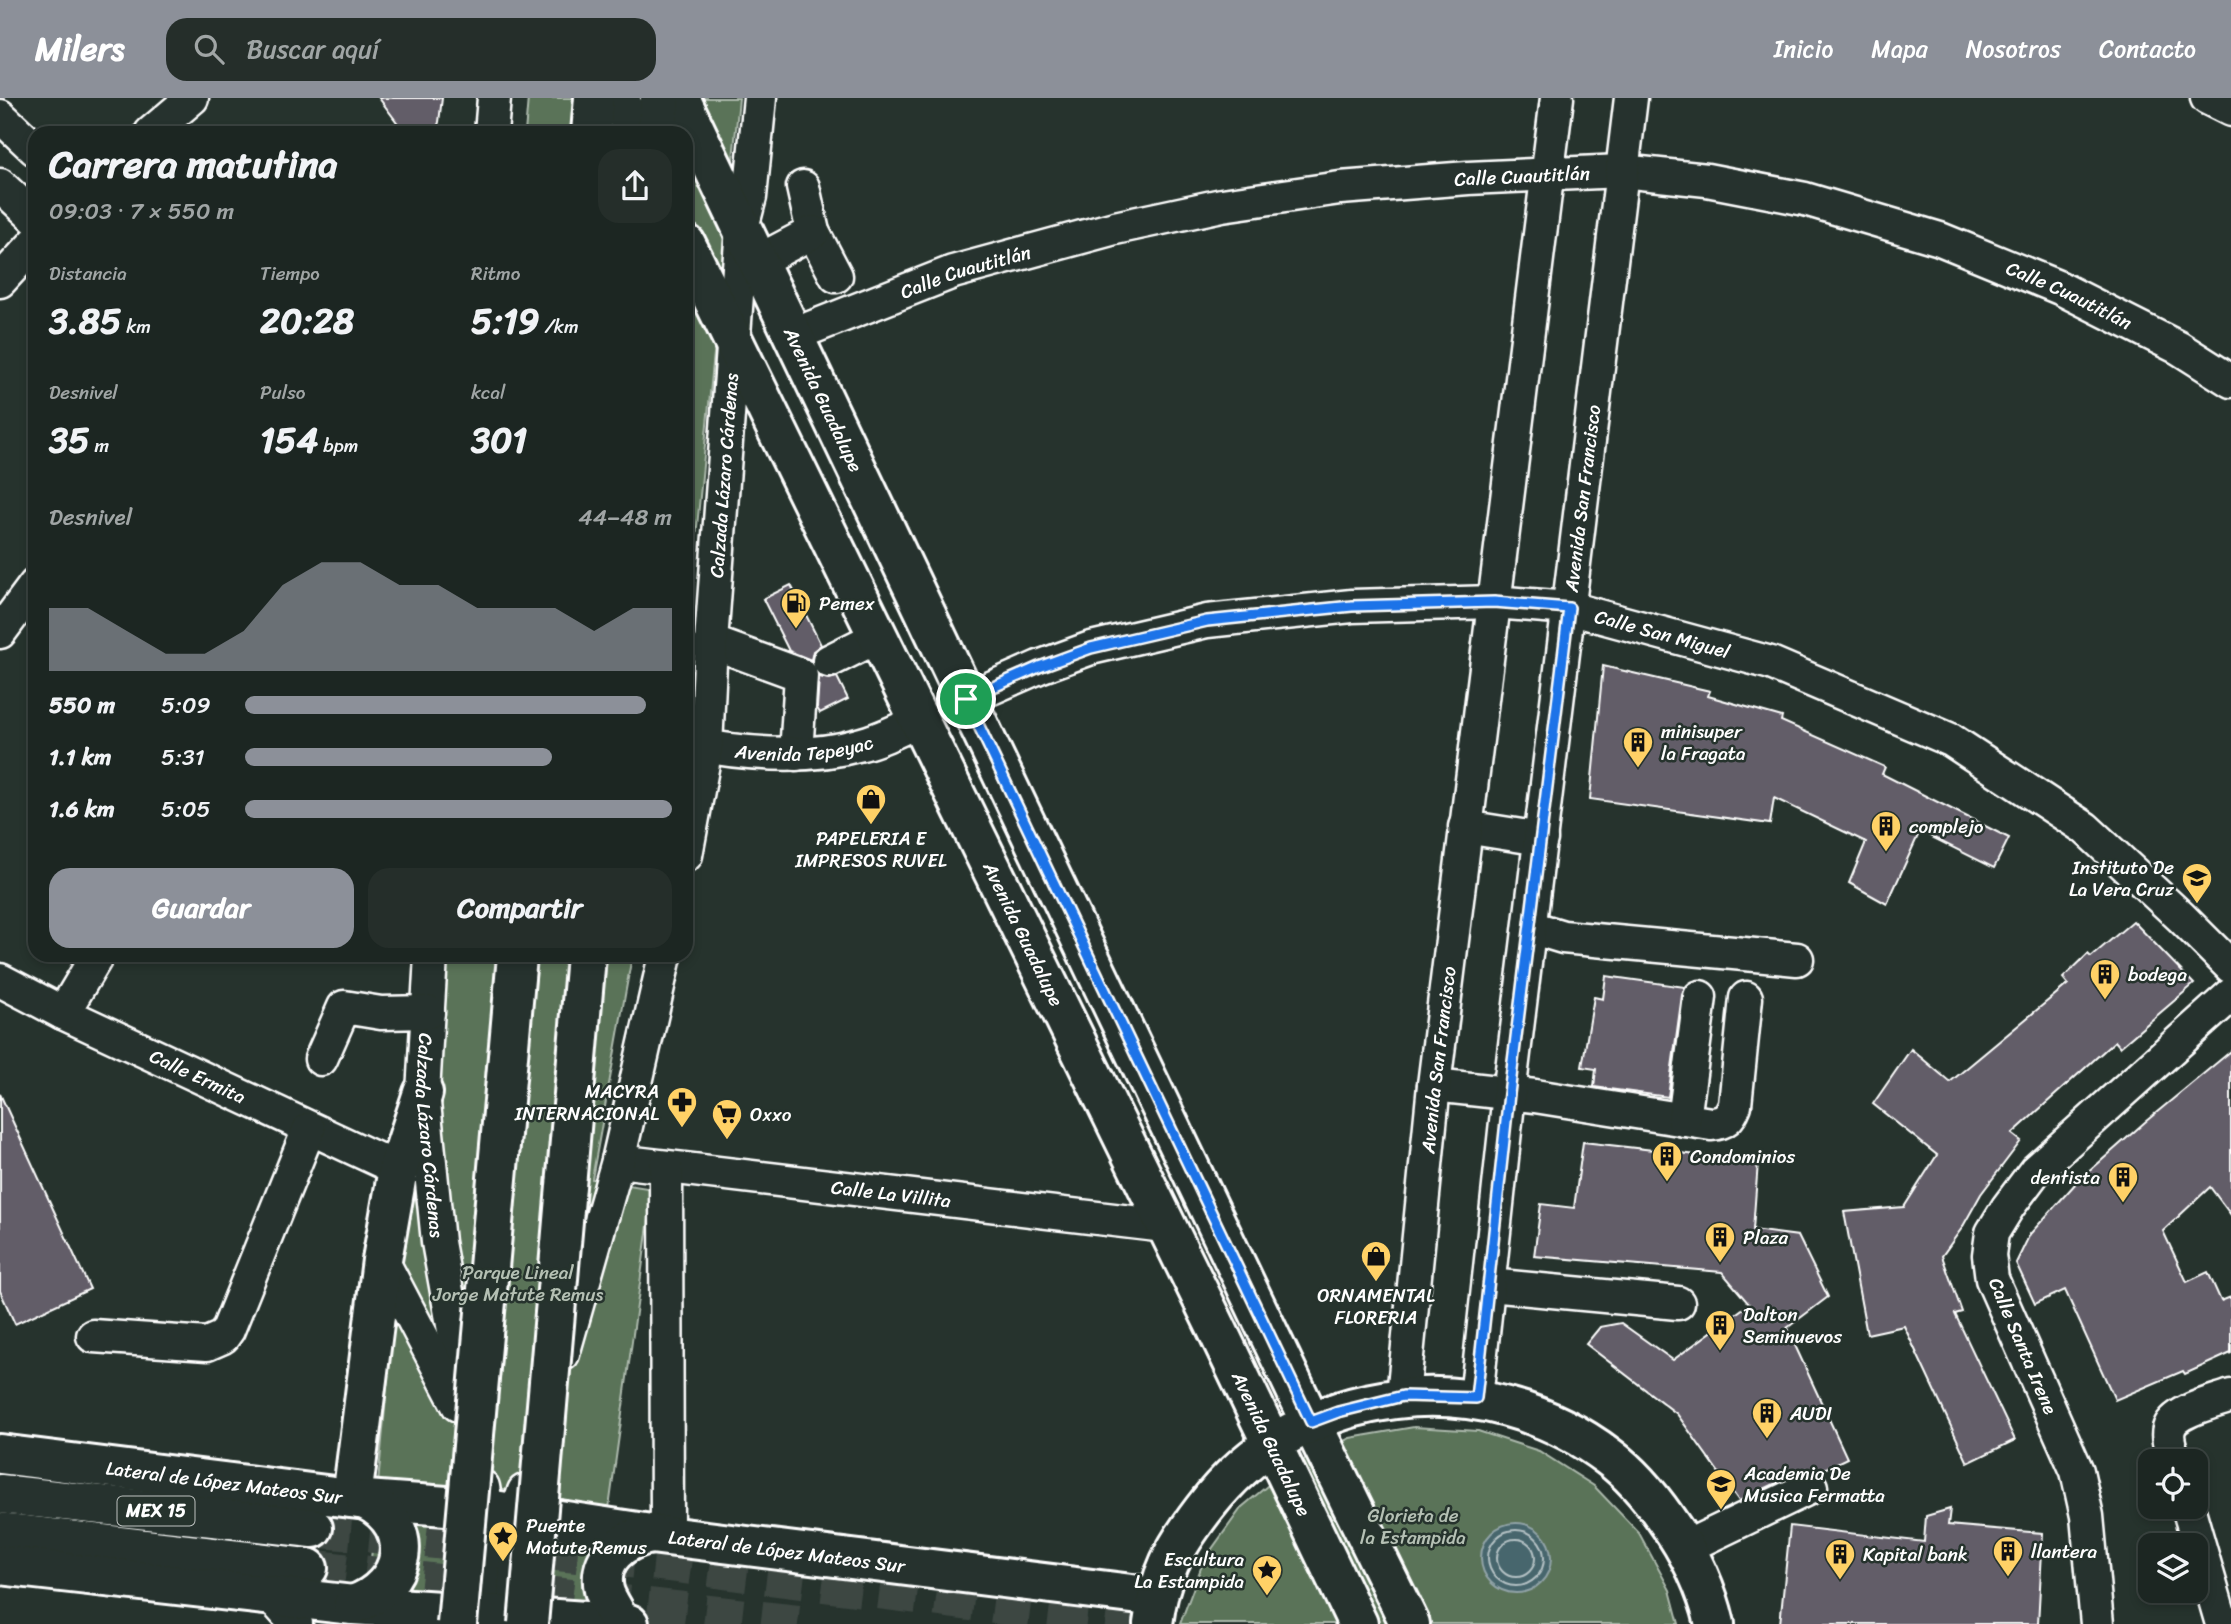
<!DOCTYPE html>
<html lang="es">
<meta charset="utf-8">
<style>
:root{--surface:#1c2622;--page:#252e2a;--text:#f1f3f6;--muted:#a0a5a5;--line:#3a4340;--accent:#8c9099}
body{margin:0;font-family:Sriracha,sans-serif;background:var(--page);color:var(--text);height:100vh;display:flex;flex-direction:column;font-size:26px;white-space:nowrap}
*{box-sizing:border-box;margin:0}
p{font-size:23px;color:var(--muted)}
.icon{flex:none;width:38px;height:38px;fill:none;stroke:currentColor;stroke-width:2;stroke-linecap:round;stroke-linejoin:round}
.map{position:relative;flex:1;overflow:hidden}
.details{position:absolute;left:28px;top:28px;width:665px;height:836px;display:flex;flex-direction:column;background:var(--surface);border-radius:21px;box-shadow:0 4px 10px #0003,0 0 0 2px var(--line)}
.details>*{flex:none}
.buttons{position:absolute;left:2138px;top:1351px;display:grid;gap:14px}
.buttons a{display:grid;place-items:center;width:70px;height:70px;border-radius:14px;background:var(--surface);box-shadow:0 4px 10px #0003,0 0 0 2px var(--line);font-size:35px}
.pin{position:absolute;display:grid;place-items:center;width:60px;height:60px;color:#fff;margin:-30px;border:4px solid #fff;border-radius:50%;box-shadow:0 2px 7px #0007}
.round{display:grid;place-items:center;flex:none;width:74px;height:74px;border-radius:21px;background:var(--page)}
.summary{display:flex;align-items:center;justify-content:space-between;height:119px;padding:0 21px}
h1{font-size:38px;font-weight:700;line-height:52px}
.metrics{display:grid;grid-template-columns:repeat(3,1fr);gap:10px;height:119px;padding:7px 21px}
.metrics div{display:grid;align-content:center}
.metrics b{font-size:35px;font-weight:700}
.metrics small{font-size:19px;font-weight:400}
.metrics p{font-size:19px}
.chart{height:196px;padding:14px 21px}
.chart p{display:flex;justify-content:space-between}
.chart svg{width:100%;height:126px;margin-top:7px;fill:var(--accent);opacity:.7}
.cta{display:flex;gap:14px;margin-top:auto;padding:14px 21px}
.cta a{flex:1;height:80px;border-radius:21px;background:var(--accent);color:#fff;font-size:28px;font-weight:700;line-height:80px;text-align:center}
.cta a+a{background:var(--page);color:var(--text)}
ul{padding:0 21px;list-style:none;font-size:23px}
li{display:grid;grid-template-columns:112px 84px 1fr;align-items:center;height:52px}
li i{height:18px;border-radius:9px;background:var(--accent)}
header{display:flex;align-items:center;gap:42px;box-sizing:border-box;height:98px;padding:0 35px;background:var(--accent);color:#fff}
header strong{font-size:33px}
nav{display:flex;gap:38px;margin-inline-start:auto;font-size:24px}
.search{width:490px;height:63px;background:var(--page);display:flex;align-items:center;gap:18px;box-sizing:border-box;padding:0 24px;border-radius:21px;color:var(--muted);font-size:26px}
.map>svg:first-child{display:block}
.green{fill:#5a7359;stroke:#acb9ac;stroke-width:2}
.water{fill:#47666d;stroke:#91a3a7;stroke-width:2}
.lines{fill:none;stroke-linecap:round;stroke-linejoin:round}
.shore{stroke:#b5c2c5;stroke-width:2}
.building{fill:#625d67;stroke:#fff;stroke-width:2}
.major-tunnel{stroke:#3c4742;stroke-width:38;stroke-dasharray:38 19;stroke-linecap:butt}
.minor-casing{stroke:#fff;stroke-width:37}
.major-casing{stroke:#fff;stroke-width:44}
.highway-casing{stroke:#fff;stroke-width:44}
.minor{stroke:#26332d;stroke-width:32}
.major{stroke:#26332d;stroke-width:38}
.highway{stroke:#26332d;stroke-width:38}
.highway-bridge-casing{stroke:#fff;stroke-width:44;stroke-linecap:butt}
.highway-bridge{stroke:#26332d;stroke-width:38}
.route-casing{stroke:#fff;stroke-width:14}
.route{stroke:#1a73e8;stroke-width:9}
.labels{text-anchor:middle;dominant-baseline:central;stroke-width:5;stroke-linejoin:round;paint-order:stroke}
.shield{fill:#26332d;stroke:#bec2c0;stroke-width:2}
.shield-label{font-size:18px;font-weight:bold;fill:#fff}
.street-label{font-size:19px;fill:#fff;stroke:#26332d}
.poi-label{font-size:19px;fill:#fff;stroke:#26332d;text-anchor:start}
.park-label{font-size:19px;fill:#b5c0b4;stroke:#26332d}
</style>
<header>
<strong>Milers</strong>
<div class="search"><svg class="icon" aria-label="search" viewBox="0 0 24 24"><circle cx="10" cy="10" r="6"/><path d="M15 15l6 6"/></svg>Buscar aquí</div>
<nav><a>Inicio</a><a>Mapa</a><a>Nosotros</a><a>Contacto</a></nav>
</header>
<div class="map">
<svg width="2231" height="1526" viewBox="0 0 2231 1526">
<rect width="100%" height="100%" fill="#26332d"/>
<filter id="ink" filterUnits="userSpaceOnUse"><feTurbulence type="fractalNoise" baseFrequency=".0143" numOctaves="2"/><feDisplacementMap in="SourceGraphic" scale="14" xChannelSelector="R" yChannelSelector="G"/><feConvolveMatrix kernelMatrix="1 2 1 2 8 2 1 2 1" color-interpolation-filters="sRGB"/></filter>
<g filter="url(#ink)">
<g class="green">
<polygon points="528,0 739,0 686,541 686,35 525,35"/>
<polygon points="446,858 632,858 592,1081 653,1091 593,1526 365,1526 404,1105"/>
<polygon points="1414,1329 1478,1333 1539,1353 1594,1388 1639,1435 1670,1492 1679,1526 1180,1526 1204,1462 1242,1409 1291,1368 1350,1340"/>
</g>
<circle class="water" cx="1516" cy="1460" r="35"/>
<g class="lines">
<g class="shore">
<circle cx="1516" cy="1460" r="28"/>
<circle cx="1516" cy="1460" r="19"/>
</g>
</g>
<g class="building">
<polygon points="379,0 442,0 439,24 435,35 405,35"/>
<polygon points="791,487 821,547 813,553 811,562 789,553 763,501"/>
<polygon points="1603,568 1710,593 1708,598 1782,619 1781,623 1885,669 1882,676 2009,740 1994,770 1920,733 1887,806 1849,785 1866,744 1774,700 1770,726 1590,701"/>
<polygon points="819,579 829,581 837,579 848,601 820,615 817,610"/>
<polygon points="2133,823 2194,886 2120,949 2115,943 2012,1036 2021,1043 1981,1096 1962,1130 1942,1158 1962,1214 1955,1216 2015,1342 1968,1365 1904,1228 1867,1236 1844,1114 1904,1109 1937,1057 1873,1006 1911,951 1950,984 2068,886 2063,880 2088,856 2091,859"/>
<polygon points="1606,878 1685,889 1682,897 1668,999 1594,989 1596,971 1582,969 1594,899 1603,901"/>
<polygon points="2231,953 2231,1117 2210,1089 2163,1133 2187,1184 2208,1174 2221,1203 2231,1199 2231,1255 2185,1276 2183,1273 2115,1302 2065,1192 2035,1206 2016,1165 2030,1136 2076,1085 2145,1024"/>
<polygon points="0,996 90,1191 15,1226 0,1193"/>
<polygon points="1583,1044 1758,1064 1753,1132 1798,1138 1828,1199 1787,1230 1847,1360 1820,1373 1812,1371 1803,1372 1739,1403 1677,1316 1586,1246 1600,1229 1621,1225 1673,1262 1749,1206 1722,1174 1534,1158 1541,1106 1574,1110"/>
<polygon points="1950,1411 1948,1427 2043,1435 2038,1526 1780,1526 1790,1428 1924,1444 1926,1418"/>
</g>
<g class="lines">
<g class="major-tunnel">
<polyline points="313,1430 669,1465 1142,1526"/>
<polyline points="308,1470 798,1526"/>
</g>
<g class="minor-casing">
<g id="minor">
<polyline points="2207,0 2231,12"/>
<polyline points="0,18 35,51"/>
<polyline points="151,35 192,0"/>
<polyline points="491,35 494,0"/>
<polyline points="0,87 35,120"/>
<polyline points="803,89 813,134 836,178"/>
<polyline points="758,163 813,134"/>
<polyline points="0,183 35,145"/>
<path id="s1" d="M 793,237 L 953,174 L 1115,130 L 1222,107 L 1340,90 L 1468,80 L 1622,73 L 1707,82 L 1805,101 L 1940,141 L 2060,190 L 2179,250 L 2231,283"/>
<polyline points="0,534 35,487"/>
<polyline points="711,544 801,577 796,656"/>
<polyline points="829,563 877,539"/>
<path id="s2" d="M 966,601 L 1039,569 L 1091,550 L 1207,523 L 1352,508 L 1494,504 L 1569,510 L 1771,565 L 1951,642 L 2085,730 L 2181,819 L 2231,869"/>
<path id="s3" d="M 686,645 C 738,655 806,662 858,647 C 879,642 899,632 918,623"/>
<polyline points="1465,729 1541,741"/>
<path id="s4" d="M 686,757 L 706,649 L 711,544 L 742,130 L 750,99 L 760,0"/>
<polyline points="1530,829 1563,839 1797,861"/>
<path id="s5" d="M 431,858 L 423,995 L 438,1144 L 468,1310"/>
<path id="s6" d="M 0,882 L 63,915 L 398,1071"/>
<polyline points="63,915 97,858"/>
<polyline points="321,961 344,909 381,915 428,914"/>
<path d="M 1434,987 L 1535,998 L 1711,1026 C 1725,1025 1730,1020 1735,1007 L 1746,900"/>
<polyline points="1684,1022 1700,899"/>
<path id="s7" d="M 618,1063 L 1165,1128"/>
<polyline points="666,1069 667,1438"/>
<polyline points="382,1162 458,1307"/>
<polyline points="1489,1187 1678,1205"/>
<polyline points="93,1238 207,1246 223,1239 228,1232 309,1031"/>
<polyline points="563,1256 618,1063 665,858"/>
<path id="s8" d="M 1403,1298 L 1434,987 L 1557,0"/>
<path id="s9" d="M 1476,1300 L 1509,996 L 1631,0"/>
<path d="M 2175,1363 C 2172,1354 2166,1341 2169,1331 C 2173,1313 2215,1304 2231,1298"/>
<polyline points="2188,1409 2222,1526"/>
<polyline points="1686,1449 1811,1389"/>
<polyline points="271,1498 296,1526"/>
<polyline points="512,1501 517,1416 524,1393"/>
<polyline points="477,1526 481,1516 487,1411 483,1389"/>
<polyline points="2097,1526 2087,1418 2077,1373 1992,1181 1989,1157 1992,1135 2008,1109 2035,1073 2231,897"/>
</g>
</g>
<g class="major-casing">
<g id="major">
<polyline points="619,0 635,35"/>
<path id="s10" d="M 680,0 L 1311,1324 L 1410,1526"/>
<path id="s11" d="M 686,146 L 1215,1227 L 1358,1526"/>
<path id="s12" d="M 0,1356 L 366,1402 L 487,1411 L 651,1436 L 1156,1499"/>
<polyline points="0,1396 313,1430"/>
<polyline points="352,1400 382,1162 398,1071 423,995"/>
<polyline points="0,1434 308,1470"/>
<polyline points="0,1467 353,1507 629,1526"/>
<path d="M 353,1507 C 406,1489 419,1429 366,1402"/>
<path d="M 620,1526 C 617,1515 607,1504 604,1492 C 597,1460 623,1441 651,1436"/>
<path d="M 1153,1526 C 1159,1477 1174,1450 1203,1412 C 1299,1283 1483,1263 1609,1359 C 1632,1376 1650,1398 1666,1421 C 1689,1453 1706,1487 1715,1526"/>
</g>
</g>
<g class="highway-casing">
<g id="highway">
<polyline points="591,35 594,0"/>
<polyline points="657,35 660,0"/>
</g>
</g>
<use href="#minor" class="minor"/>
<use href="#major" class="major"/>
<use href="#highway" class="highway"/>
<g class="highway-bridge-casing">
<g id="highway-bridge">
<polyline points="457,1526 517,858"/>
<polyline points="528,1526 586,858"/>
</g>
</g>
<use href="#highway-bridge" class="highway-bridge"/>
</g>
</g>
<g class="lines" filter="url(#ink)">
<g class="route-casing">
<polygon id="route" points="1494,504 1569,510 1509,996 1476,1300 1403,1298 1338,1314 1311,1324 966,601 1039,569 1091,550 1207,523 1352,508"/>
</g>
<use href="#route" class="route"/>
</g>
<defs>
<g id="fuel-pin" transform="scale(1.575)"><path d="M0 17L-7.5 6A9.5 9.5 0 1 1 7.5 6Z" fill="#ffd166" stroke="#26332d"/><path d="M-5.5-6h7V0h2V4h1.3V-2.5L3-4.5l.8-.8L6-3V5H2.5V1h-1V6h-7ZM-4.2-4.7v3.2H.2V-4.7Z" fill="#111"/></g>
<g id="building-pin" transform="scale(1.575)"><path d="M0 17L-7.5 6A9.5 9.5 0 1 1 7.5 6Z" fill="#ffd166" stroke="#26332d"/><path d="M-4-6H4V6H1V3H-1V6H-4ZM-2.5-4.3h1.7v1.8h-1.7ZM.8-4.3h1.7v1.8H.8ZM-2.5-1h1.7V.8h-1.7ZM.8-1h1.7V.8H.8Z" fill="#111"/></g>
<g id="shop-pin" transform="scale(1.575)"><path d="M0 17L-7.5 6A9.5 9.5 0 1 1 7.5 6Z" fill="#ffd166" stroke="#26332d"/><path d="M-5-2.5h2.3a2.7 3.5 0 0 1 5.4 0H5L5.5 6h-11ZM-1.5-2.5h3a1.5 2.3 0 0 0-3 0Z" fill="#111"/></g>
<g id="university-pin" transform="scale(1.575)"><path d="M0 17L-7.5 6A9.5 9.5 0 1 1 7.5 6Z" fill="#ffd166" stroke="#26332d"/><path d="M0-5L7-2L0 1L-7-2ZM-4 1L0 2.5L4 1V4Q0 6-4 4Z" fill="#111"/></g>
<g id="pharmacy-pin" transform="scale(1.575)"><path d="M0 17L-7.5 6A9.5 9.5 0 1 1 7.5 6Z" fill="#ffd166" stroke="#26332d"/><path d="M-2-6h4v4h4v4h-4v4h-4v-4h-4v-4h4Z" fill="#111"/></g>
<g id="supermarket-pin" transform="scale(1.575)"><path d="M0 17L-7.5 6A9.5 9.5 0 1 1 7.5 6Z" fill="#ffd166" stroke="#26332d"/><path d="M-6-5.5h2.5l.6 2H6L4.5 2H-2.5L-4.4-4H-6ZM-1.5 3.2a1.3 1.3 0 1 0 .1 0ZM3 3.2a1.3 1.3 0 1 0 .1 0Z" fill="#111"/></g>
<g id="sight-pin" transform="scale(1.575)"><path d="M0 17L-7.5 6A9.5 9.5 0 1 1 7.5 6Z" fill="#ffd166" stroke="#26332d"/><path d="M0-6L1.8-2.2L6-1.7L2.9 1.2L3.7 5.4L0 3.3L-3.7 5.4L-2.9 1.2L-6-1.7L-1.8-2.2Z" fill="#111"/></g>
</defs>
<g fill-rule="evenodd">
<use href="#fuel-pin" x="796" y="505"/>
<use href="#building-pin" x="1638" y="644"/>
<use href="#shop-pin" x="871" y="701"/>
<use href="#building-pin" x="1886" y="728"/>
<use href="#university-pin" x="2197" y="780"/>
<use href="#building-pin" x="2105" y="876"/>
<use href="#pharmacy-pin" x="682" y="1004"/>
<use href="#supermarket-pin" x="727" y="1016"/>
<use href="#building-pin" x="1667" y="1058"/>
<use href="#building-pin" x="2123" y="1079"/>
<use href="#building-pin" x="1720" y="1139"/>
<use href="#shop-pin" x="1376" y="1158"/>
<use href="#building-pin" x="1720" y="1227"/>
<use href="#building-pin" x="1767" y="1315"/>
<use href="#university-pin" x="1721" y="1386"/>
<use href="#sight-pin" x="503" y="1438"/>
<use href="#building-pin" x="2008" y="1453"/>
<use href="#building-pin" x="1840" y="1456"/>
<use href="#sight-pin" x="1267" y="1472"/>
</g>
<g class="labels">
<rect class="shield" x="117.5" y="1398.5" width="77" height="29" rx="5"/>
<g class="shield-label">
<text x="156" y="1413">MEX 15</text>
</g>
<g class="street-label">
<text stroke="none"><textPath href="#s1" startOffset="751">Calle Cuautitlán</textPath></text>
<text stroke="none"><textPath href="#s1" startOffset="184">Calle Cuautitlán</textPath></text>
<text stroke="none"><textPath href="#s1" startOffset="1318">Calle Cuautitlán</textPath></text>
<text stroke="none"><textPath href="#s10" startOffset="334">Avenida Guadalupe</textPath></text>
<text stroke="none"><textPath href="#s4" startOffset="382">Calzada Lázaro Cárdenas</textPath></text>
<text stroke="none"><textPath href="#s9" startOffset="906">Avenida San Francisco</textPath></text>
<text stroke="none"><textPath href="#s2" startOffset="714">Calle San Miguel</textPath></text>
<text stroke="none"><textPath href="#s3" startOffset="119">Avenida Tepeyac</textPath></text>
<text stroke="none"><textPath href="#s11" startOffset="768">Avenida Guadalupe</textPath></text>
<text stroke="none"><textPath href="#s8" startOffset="338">Avenida San Francisco</textPath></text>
<text stroke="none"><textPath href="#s6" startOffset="220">Calle Ermita</textPath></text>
<text stroke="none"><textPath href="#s5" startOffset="180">Calzada Lázaro Cárdenas</textPath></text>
<text stroke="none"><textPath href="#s7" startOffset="275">Calle La Villita</textPath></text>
<text transform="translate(2023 1248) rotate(67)">Calle Santa Irene</text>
<text stroke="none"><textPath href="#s11" startOffset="1335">Avenida Guadalupe</textPath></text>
<text stroke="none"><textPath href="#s12" startOffset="226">Lateral de López Mateos Sur</textPath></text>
<text stroke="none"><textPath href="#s12" startOffset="793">Lateral de López Mateos Sur</textPath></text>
</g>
<g class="poi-label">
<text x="819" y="505">Pemex</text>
<text x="1661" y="633">minisuper<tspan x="1661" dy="22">la Fragata</tspan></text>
<text x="1909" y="728">complejo</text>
<text x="871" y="740" text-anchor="middle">PAPELERIA E<tspan x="871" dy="22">IMPRESOS RUVEL</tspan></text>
<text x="2174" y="769" text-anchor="end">Instituto De<tspan x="2174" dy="22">La Vera Cruz</tspan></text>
<text x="2128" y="876">bodega</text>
<text x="659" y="993" text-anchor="end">MACYRA<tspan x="659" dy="22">INTERNACIONAL</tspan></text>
<text x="750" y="1016">Oxxo</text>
<text x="1690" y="1058">Condominios</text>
<text x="2100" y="1079" text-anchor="end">dentista</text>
<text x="1743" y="1139">Plaza</text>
<text x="1376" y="1197" text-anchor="middle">ORNAMENTAL<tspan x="1376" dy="22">FLORERIA</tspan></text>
<text x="1743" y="1216">Dalton<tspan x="1743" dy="22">Seminuevos</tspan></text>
<text x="1790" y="1315">AUDI</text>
<text x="1744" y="1375">Academia De<tspan x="1744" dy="22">Musica Fermatta</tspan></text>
<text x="526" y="1427">Puente<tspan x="526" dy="22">Matute Remus</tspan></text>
<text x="2031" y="1453">llantera</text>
<text x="1863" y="1456">Kapital bank</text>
<text x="1244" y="1461" text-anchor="end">Escultura<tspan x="1244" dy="22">La Estampida</tspan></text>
</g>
<g class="park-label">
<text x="518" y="1174">Parque Lineal<tspan x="518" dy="22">Jorge Matute Remus</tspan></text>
<text x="1413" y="1417">Glorieta de<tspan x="1413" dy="22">la Estampida</tspan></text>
</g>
</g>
</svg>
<div class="buttons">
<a><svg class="icon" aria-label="locate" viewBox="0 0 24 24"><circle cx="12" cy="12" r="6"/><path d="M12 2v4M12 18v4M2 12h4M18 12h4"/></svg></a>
<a><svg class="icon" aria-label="layers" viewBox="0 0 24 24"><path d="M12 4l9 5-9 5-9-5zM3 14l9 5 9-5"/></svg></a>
</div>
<div class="pin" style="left:966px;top:601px;background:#1e9e55"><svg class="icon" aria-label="arrive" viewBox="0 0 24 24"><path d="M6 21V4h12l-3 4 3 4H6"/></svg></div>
<section class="details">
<div class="summary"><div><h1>Carrera matutina</h1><p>09:03 · 7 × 550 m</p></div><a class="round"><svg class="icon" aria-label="share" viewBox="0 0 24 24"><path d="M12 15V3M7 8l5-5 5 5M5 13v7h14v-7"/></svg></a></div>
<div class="metrics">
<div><p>Distancia</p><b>3.85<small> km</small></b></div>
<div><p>Tiempo</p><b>20:28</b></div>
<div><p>Ritmo</p><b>5:19<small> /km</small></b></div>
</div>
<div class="metrics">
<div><p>Desnivel</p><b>35<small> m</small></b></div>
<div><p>Pulso</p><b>154<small> bpm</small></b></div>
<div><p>kcal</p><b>301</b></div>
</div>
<div class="chart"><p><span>Desnivel</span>44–48 m</p>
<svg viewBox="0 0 160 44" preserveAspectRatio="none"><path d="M0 44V22L10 22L20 30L30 38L40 38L50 30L60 14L70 6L80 6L90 14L100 14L110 22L120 22L130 22L140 30L150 22L160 22V44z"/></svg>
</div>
<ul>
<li><b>550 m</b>5:09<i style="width:94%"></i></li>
<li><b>1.1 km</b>5:31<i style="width:72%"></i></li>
<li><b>1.6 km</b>5:05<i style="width:100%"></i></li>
</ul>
<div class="cta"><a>Guardar</a><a>Compartir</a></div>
</section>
</div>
